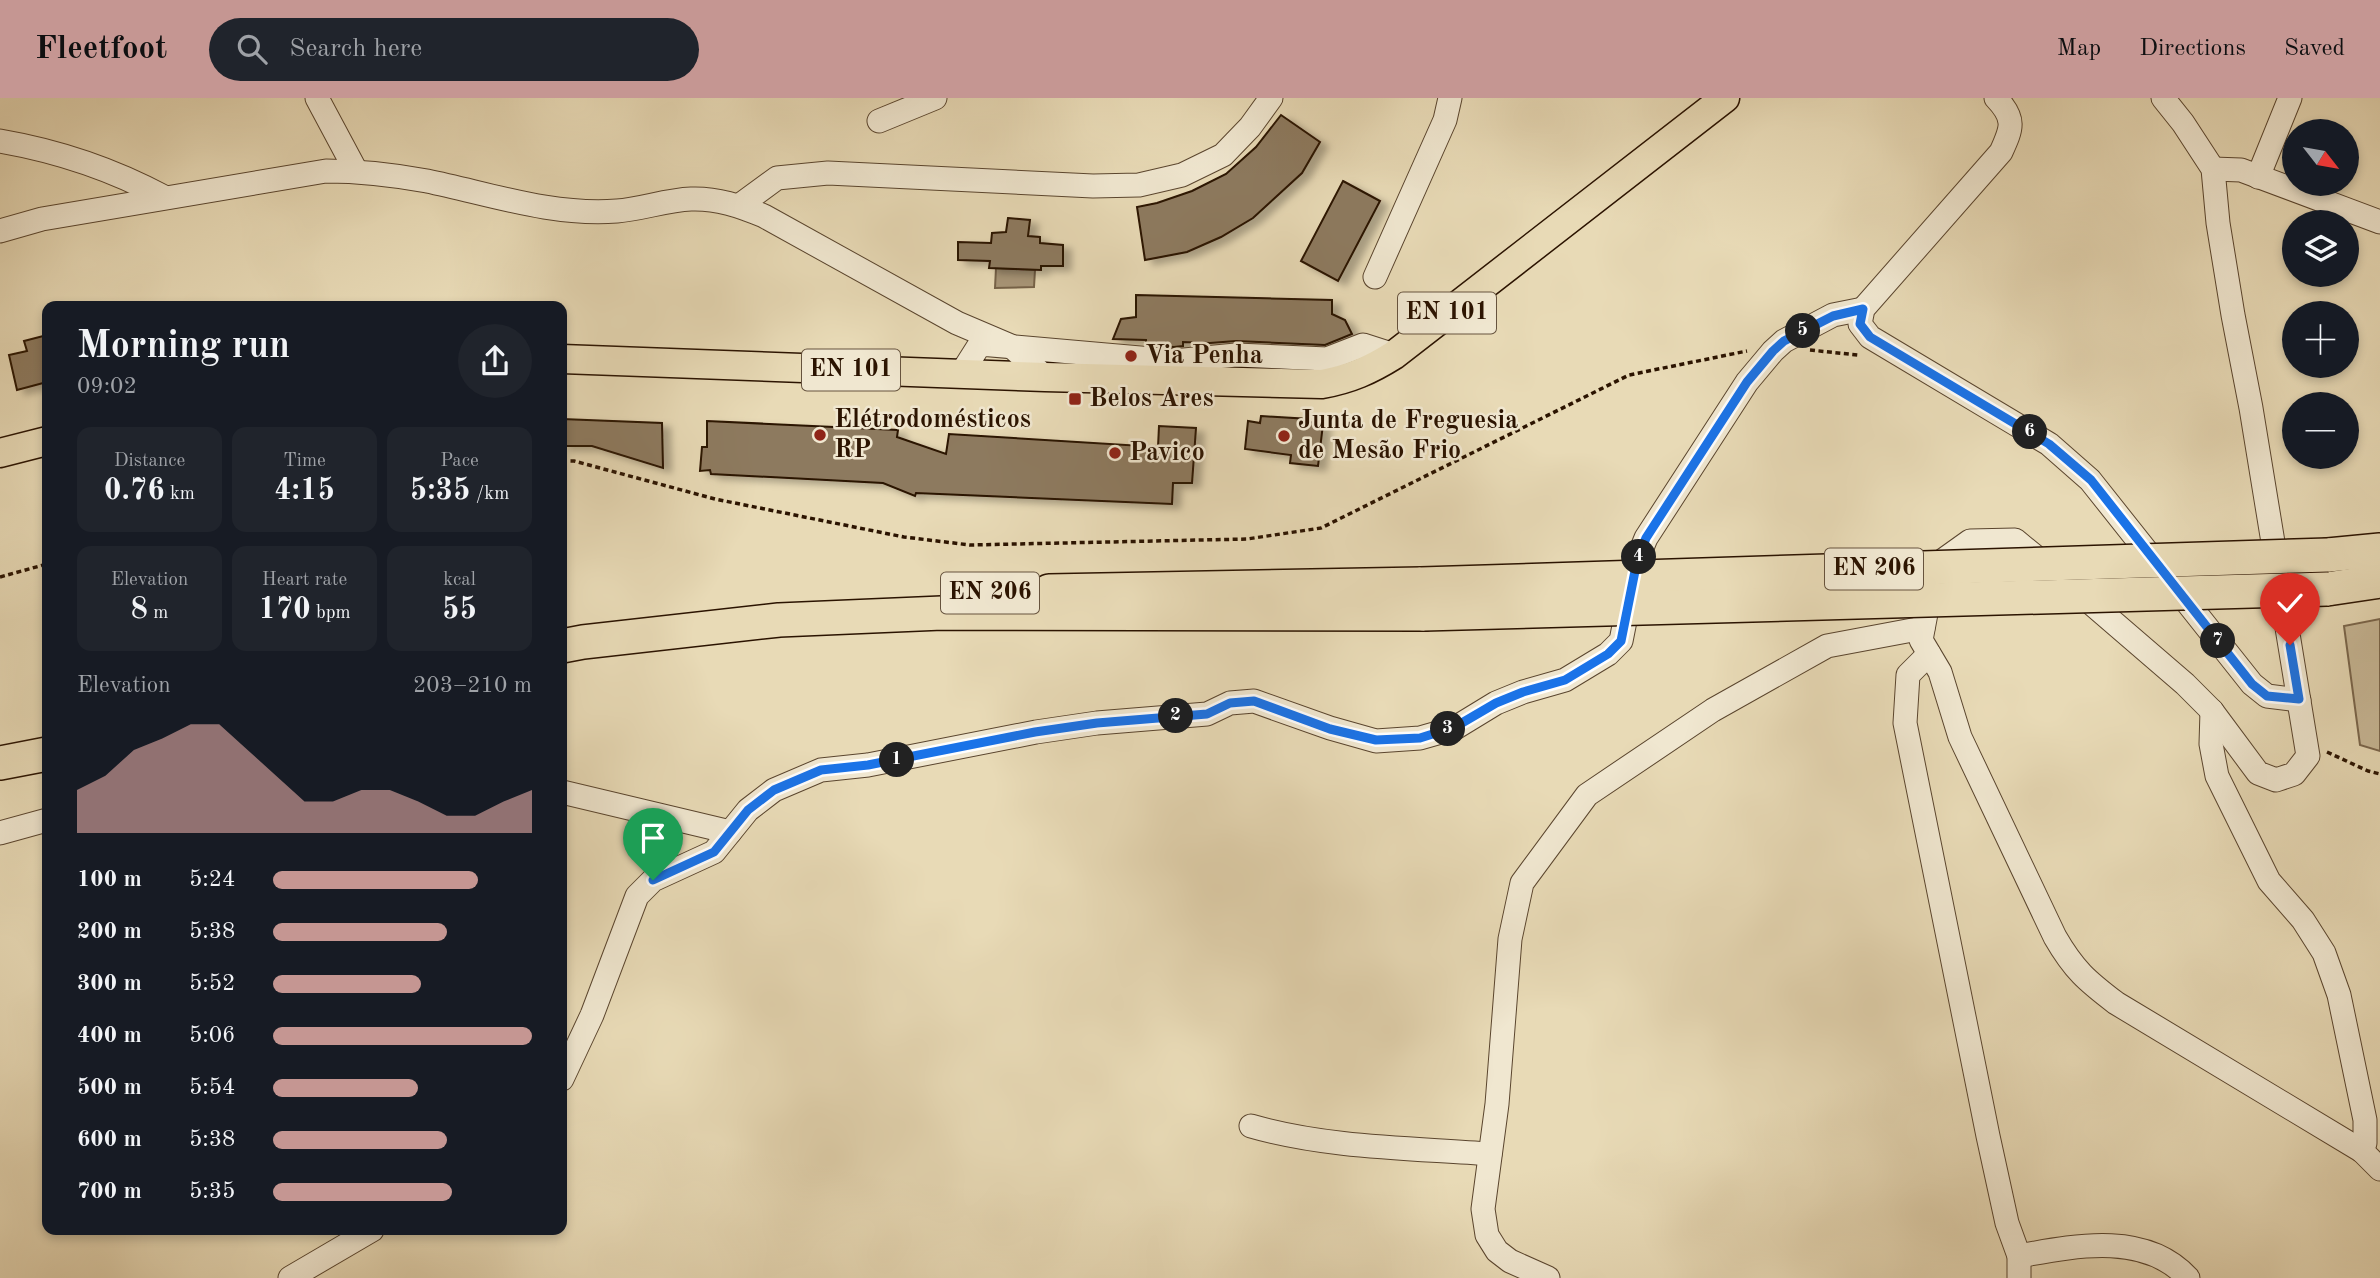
<!DOCTYPE html>
<meta charset="utf-8">
<style>
:root{--surface:#171b24;--page:#20242c;--text:#f1f3f6;--muted:#9ea1a6;--accent:#c59692}
body{margin:0;font-family:"Old Standard TT",serif;background:var(--page);color:var(--text);height:100vh;display:flex;flex-direction:column;font-size:26px;white-space:nowrap}
*{box-sizing:border-box;margin:0}
p{font-size:23px;color:var(--muted)}
.icon{flex:none;width:38px;height:38px;fill:none;stroke:currentColor;stroke-width:2;stroke-linecap:round;stroke-linejoin:round}
.map{position:relative;flex:1;overflow:hidden}
.panel{position:absolute;left:42px;top:203px;width:525px;height:934px;display:flex;flex-direction:column;background:var(--surface);border-radius:14px;box-shadow:0 4px 10px #0003}
.panel>*{flex:none}
.needle{width:46px;rotate:121deg}
.buttons{position:absolute;left:2282px;top:21px;display:grid;gap:14px}
.buttons a{display:grid;place-items:center;width:77px;height:77px;border-radius:50%;background:var(--surface);box-shadow:0 4px 10px #0003;font-size:35px}
.pin{position:absolute;display:grid;place-items:center;width:60px;height:60px;color:#fff;margin:-72px -30px;border-radius:50% 50% 50% 0;rotate:-45deg;box-shadow:0 0 7px #0007}
.pin .icon{rotate:45deg}
.km{position:absolute;width:35px;height:35px;margin:-18px;border-radius:50%;background:#222;color:#fff;font-size:19px;line-height:35px;text-align:center}
.round{display:grid;place-items:center;flex:none;width:74px;height:74px;border-radius:37px;background:var(--page)}
.overview{display:flex;align-items:center;justify-content:space-between;height:119px;padding:0 35px}
h1{font-size:38px;font-weight:600;line-height:52px}
.figures{display:grid;grid-template-columns:repeat(3,1fr);gap:10px;height:119px;padding:7px 35px}
.figures div{display:grid;align-content:center;border-radius:14px;background:var(--page);text-align:center}
.figures b{font-size:30px;font-weight:600}
.figures small{font-size:19px;font-weight:400}
.figures p{font-size:19px}
.chart{height:196px;padding:14px 35px}
.chart p{display:flex;justify-content:space-between}
.chart svg{width:100%;height:126px;margin-top:7px;fill:var(--accent);opacity:.7}
ul{padding:0 35px;list-style:none;font-size:23px}
li{display:grid;grid-template-columns:112px 84px 1fr;align-items:center;height:52px}
li i{height:18px;border-radius:9px;background:var(--accent)}
header{display:flex;align-items:center;gap:42px;box-sizing:border-box;height:98px;padding:0 35px;background:var(--accent);color:#111}
header strong{font-size:33px}
nav{display:flex;gap:38px;margin-inline-start:auto;font-size:24px}
.search{width:490px;height:63px;background:var(--page);display:flex;align-items:center;gap:18px;box-sizing:border-box;padding:0 24px;border-radius:38px;color:var(--muted);font-size:26px}
.map>svg:first-child{display:block}
.green{fill:#c8b897;stroke:#7a664c;stroke-width:2}
.water{fill:#a89678;stroke:#766248;stroke-width:2}
.building{fill:#8d7a5f;stroke:#2b1300;stroke-width:2;filter:url(#shadow)}
.lines{fill:none;stroke-linecap:round;stroke-linejoin:round}
.minor-casing{stroke:#5a452e;stroke-width:25}
.major-casing{stroke:#2b1300;stroke-width:31}
.highway-casing{stroke:#2b1300;stroke-width:36}
.path{stroke:#2b1300;stroke-width:3.5;stroke-dasharray:5 3.5;stroke-linecap:butt}
.minor{stroke:#f0e7d0;stroke-width:23}
.major{stroke:#e8dab6;stroke-width:28}
.highway{stroke:#e8dab6;stroke-width:33}
.highway-bridge-casing{stroke:#2b1300;stroke-width:36;stroke-linecap:butt}
.highway-bridge{stroke:#e8dab6;stroke-width:33}
.route-casing{stroke:#fff;stroke-width:14}
.route{stroke:#1a73e8;stroke-width:9}
.poi-dot{fill:#8f2418;stroke:#f0e7d0;stroke-width:2.5}
.labels{text-anchor:middle;dominant-baseline:central;stroke-width:5;stroke-linejoin:round;paint-order:stroke}
.shield{fill:#f0e7d0;stroke:#66533e;stroke-width:2}
.shield-label{font-size:24px;font-weight:bold;fill:#2b1300}
.poi-label{font-size:26px;font-weight:bold;fill:#2b1300;stroke:#f0e7d0;text-anchor:start}
</style>
<header>
<strong>Fleetfoot</strong>
<div class="search"><svg class="icon" aria-label="search" viewBox="0 0 24 24"><circle cx="10" cy="10" r="6"/><path d="M15 15l6 6"/></svg>Search here</div>
<nav><a>Map</a><a>Directions</a><a>Saved</a></nav>
</header>
<div class="map">
<svg width="2380" height="1180" viewBox="0 0 2380 1180">
<defs>
<filter id="shadow"><feDropShadow dx="8" dy="4.5" stdDeviation="3.5" flood-color="#0004"/></filter>
</defs>
<rect width="100%" height="100%" fill="#e8dab6"/>
<filter id="stains"><feTurbulence type="fractalNoise" baseFrequency=".00286" numOctaves="4"/><feColorMatrix values="0 0 0 0 .2 0 0 0 0 .09 0 0 0 0 .02 0 0 0 .5 -.17"/></filter>
<radialGradient id="worn" r=".72"><stop offset=".6" stop-color="#630" stop-opacity="0"/><stop offset="1" stop-color="#630" stop-opacity=".3"/></radialGradient>
<polygon class="green" points="2380,521 2380,653 2360,647 2344,528"/>
<polygon class="water" points="996,170 1035,172 1034,189 995,190"/>
<g class="building">
<polygon points="1281,17 1320,44 1302,75 1253,120 1221,139 1187,154 1145,162 1137,109 1157,105 1192,93 1226,76 1256,49"/>
<polygon points="1343,83 1380,103 1338,183 1301,163"/>
<polygon points="1008,120 1030,122 1028,138 1040,139 1040,145 1063,147 1063,168 1041,168 1041,172 989,170 990,163 958,162 958,144 991,145 992,135 1006,134"/>
<polygon points="1136,197 1332,202 1332,216 1345,222 1352,236 1325,247 1236,243 1210,245 1183,244 1183,248 1174,249 1146,247 1146,242 1113,241 1121,221 1136,219"/>
<polygon points="47,237 47,284 17,292 9,257 27,253 24,243"/>
<polygon points="1261,318 1310,321 1310,324 1323,326 1318,368 1290,365 1291,357 1245,351 1248,323 1260,325"/>
<polygon points="562,321 662,325 663,370 592,348 562,348"/>
<polygon points="707,323 898,332 897,339 946,356 949,336 1158,349 1159,328 1196,330 1192,385 1173,385 1172,406 916,395 915,398 883,385 711,376 710,372 700,373 702,349 707,349"/>
</g>
<g class="lines">
<g class="minor-casing">
<g id="minor">
<polyline points="317,0 356,73"/>
<path d="M 1996,0 C 2016,21 2012,30 2001,54 L 1863,211 L 1860,226 L 1870,239 L 2049,346 L 2090,382 L 2252,586 L 2267,598 L 2299,602"/>
<polyline points="879,23 935,0"/>
<path d="M 0,43 C 58,53 112,71 164,99"/>
<polyline points="2213,71 2241,72 2380,124"/>
<polyline points="2258,79 2290,0"/>
<polyline points="740,107 777,80 828,75 1093,88 1139,87 1182,77 1223,57 1250,29 1271,0"/>
<path d="M 0,133 L 42,121 L 326,73 C 360,73 394,77 427,83 C 490,96 552,118 617,113 C 642,111 666,102 691,101 C 717,100 740,108 764,118 L 957,225 L 1011,248 L 1045,279"/>
<polyline points="1375,179 1445,22 1450,0"/>
<polyline points="961,276 980,246 1174,263 1236,257 1327,261 1363,247 1394,257"/>
<path d="M 2048,469 L 2015,442 L 1970,443 L 1935,468 L 1921,542 L 1940,574 L 1960,639 L 2055,839 C 2074,872 2087,883 2116,905 L 2362,1053 L 2380,1071"/>
<polyline points="2077,493 2185,586 2212,613 2258,675 2276,682 2294,676 2308,658 2251,310 2233,217 2218,125 2213,71 2183,25 2163,0"/>
<polyline points="1929,556 1908,577 1905,625 1988,1038 2007,1125 2019,1158 2019,1180"/>
<polyline points="2212,613 2211,646 2217,678 2269,783 2303,822 2324,855 2339,897 2365,1022 2365,1045 2362,1053"/>
<polyline points="562,694 730,734"/>
<polyline points="0,735 47,722"/>
<polyline points="562,981 592,917 637,798 653,782 714,754 748,712 774,692 821,672 868,667 1036,634 1097,625 1207,616 1230,605 1254,603 1330,630 1376,643 1420,640 1455,630 1496,605 1523,594 1565,582 1608,556 1621,543 1637,462 1646,440 1747,284 1773,253 1784,243 1833,217 1863,211"/>
<path d="M 1251,1028 C 1327,1050 1411,1050 1490,1056"/>
<path d="M 2019,1158 C 2074,1148 2145,1133 2188,1180"/>
<polyline points="290,1180 372,1132"/>
<polyline points="1548,1180 1510,1163 1497,1153 1487,1137 1483,1111 1497,1006 1510,841 1522,785 1587,697 1713,612 1827,548 1923,530"/>
</g>
</g>
<g class="major-casing">
<g id="major">
<path d="M 562,261 L 1045,279 L 1322,286 C 1350,281 1370,272 1394,257 L 1725,0"/>
<polyline points="0,355 47,343"/>
</g>
</g>
<g class="highway-casing">
<g id="highway">
<polyline points="2328,457 2380,452"/>
<polyline points="2327,491 2380,483"/>
<polyline points="1049,493 1421,486"/>
<polyline points="562,548 583,544 779,522 942,515 1424,516"/>
<polyline points="0,665 47,656"/>
</g>
</g>
<g class="path">
<polyline points="1810,252 1858,257"/>
<polyline points="562,363 574,363 715,401 904,439 970,447 1247,441 1321,430 1629,277 1747,253"/>
<polyline points="0,479 47,466"/>
<polyline points="2327,654 2368,673 2380,676"/>
</g>
<use href="#minor" class="minor"/>
<use href="#major" class="major"/>
<use href="#highway" class="highway"/>
<g class="highway-bridge-casing">
<g id="highway-bridge">
<polyline points="1421,486 2328,457"/>
<polyline points="1424,516 2327,491"/>
</g>
</g>
<use href="#highway-bridge" class="highway-bridge"/>
</g>
<g class="lines">
<g class="route-casing">
<polyline id="route" points="653,782 714,754 748,712 774,692 821,672 868,667 1035,634 1097,625 1207,616 1230,605 1254,603 1330,631 1376,642 1420,640 1455,629 1496,605 1523,594 1565,582 1608,556 1621,543 1637,463 1646,440 1747,284 1773,253 1784,243 1833,218 1863,211 1860,226 1870,239 2049,346 2091,382 2252,586 2267,598 2299,601 2290,547"/>
</g>
<use href="#route" class="route"/>
</g>
<g class="poi-dot">
<circle cx="1131" cy="258" r="7"/>
<rect x="1068" y="294" width="14" height="14" rx="3.5"/>
<circle cx="820" cy="337" r="7"/>
<circle cx="1284" cy="338" r="7"/>
<circle cx="1115" cy="355" r="7"/>
</g>
<g class="labels">
<g class="shield">
<rect x="1398" y="194.5" width="98" height="41" rx="5"/>
<rect x="802" y="251.5" width="98" height="41" rx="5"/>
<rect x="1825" y="450.5" width="98" height="41" rx="5"/>
<rect x="941" y="474.5" width="98" height="41" rx="5"/>
</g>
<g class="shield-label">
<text x="1447" y="215">EN 101</text>
<text x="851" y="272">EN 101</text>
<text x="1874" y="471">EN 206</text>
<text x="990" y="495">EN 206</text>
</g>
<g class="poi-label">
<text x="1145" y="258">Via Penha</text>
<text x="1089" y="301">Belos Ares</text>
<text x="834" y="322">Elétrodomésticos<tspan x="834" dy="30">RP</tspan></text>
<text x="1298" y="323">Junta de Freguesia<tspan x="1298" dy="30">de Mesão Frio</tspan></text>
<text x="1129" y="355">Pavico</text>
</g>
</g>
<rect width="100%" height="100%" filter="url(#stains)"/>
<rect width="100%" height="100%" fill="url(#worn)"/>
</svg>
<div class="buttons">
<a><svg class="needle" viewBox="-14 -14 28 28"><path d="M0-13l5 13h-10z" fill="#e53935"/><path d="M0 13l5-13h-10z" fill="#9ea1a6"/></svg></a>
<a><svg class="icon" aria-label="layers" viewBox="0 0 24 24"><path d="M12 4l9 5-9 5-9-5zM3 14l9 5 9-5"/></svg></a>
<a>+</a>
<a>−</a>
</div>
<div class="pin" style="left:653px;top:782px;background:#1e9e55"><svg class="icon" aria-label="arrive" viewBox="0 0 24 24"><path d="M6 21V4h12l-3 4 3 4H6"/></svg></div>
<div class="pin" style="left:2290px;top:547px;background:#d93025"><svg class="icon" aria-label="check" viewBox="0 0 24 24"><path d="M5 12l5 5 9-10"/></svg></div>
<b class="km" style="left:897px;top:662px">1</b>
<b class="km" style="left:1176px;top:618px">2</b>
<b class="km" style="left:1448px;top:631px">3</b>
<b class="km" style="left:1639px;top:459px">4</b>
<b class="km" style="left:1803px;top:233px">5</b>
<b class="km" style="left:2030px;top:334px">6</b>
<b class="km" style="left:2218px;top:543px">7</b>
<section class="panel">
<div class="overview"><div><h1>Morning run</h1><p>09:02</p></div><a class="round"><svg class="icon" aria-label="share" viewBox="0 0 24 24"><path d="M12 15V3M7 8l5-5 5 5M5 13v7h14v-7"/></svg></a></div>
<div class="figures">
<div><p>Distance</p><b>0.76<small> km</small></b></div>
<div><p>Time</p><b>4:15</b></div>
<div><p>Pace</p><b>5:35<small> /km</small></b></div>
</div>
<div class="figures">
<div><p>Elevation</p><b>8<small> m</small></b></div>
<div><p>Heart rate</p><b>170<small> bpm</small></b></div>
<div><p>kcal</p><b>55</b></div>
</div>
<div class="chart"><p><span>Elevation</span>203–210 m</p>
<svg viewBox="0 0 160 44" preserveAspectRatio="none"><path d="M0 44V29L10 24L20 15L30 11L40 6L50 6L60 15L70 24L80 33L90 33L100 29L110 29L120 33L130 38L140 38L150 33L160 29V44z"/></svg>
</div>
<ul>
<li><b>100 m</b>5:24<i style="width:79%"></i></li>
<li><b>200 m</b>5:38<i style="width:67%"></i></li>
<li><b>300 m</b>5:52<i style="width:57%"></i></li>
<li><b>400 m</b>5:06<i style="width:100%"></i></li>
<li><b>500 m</b>5:54<i style="width:56%"></i></li>
<li><b>600 m</b>5:38<i style="width:67%"></i></li>
<li><b>700 m</b>5:35<i style="width:69%"></i></li>
</ul>
</section>
</div>
